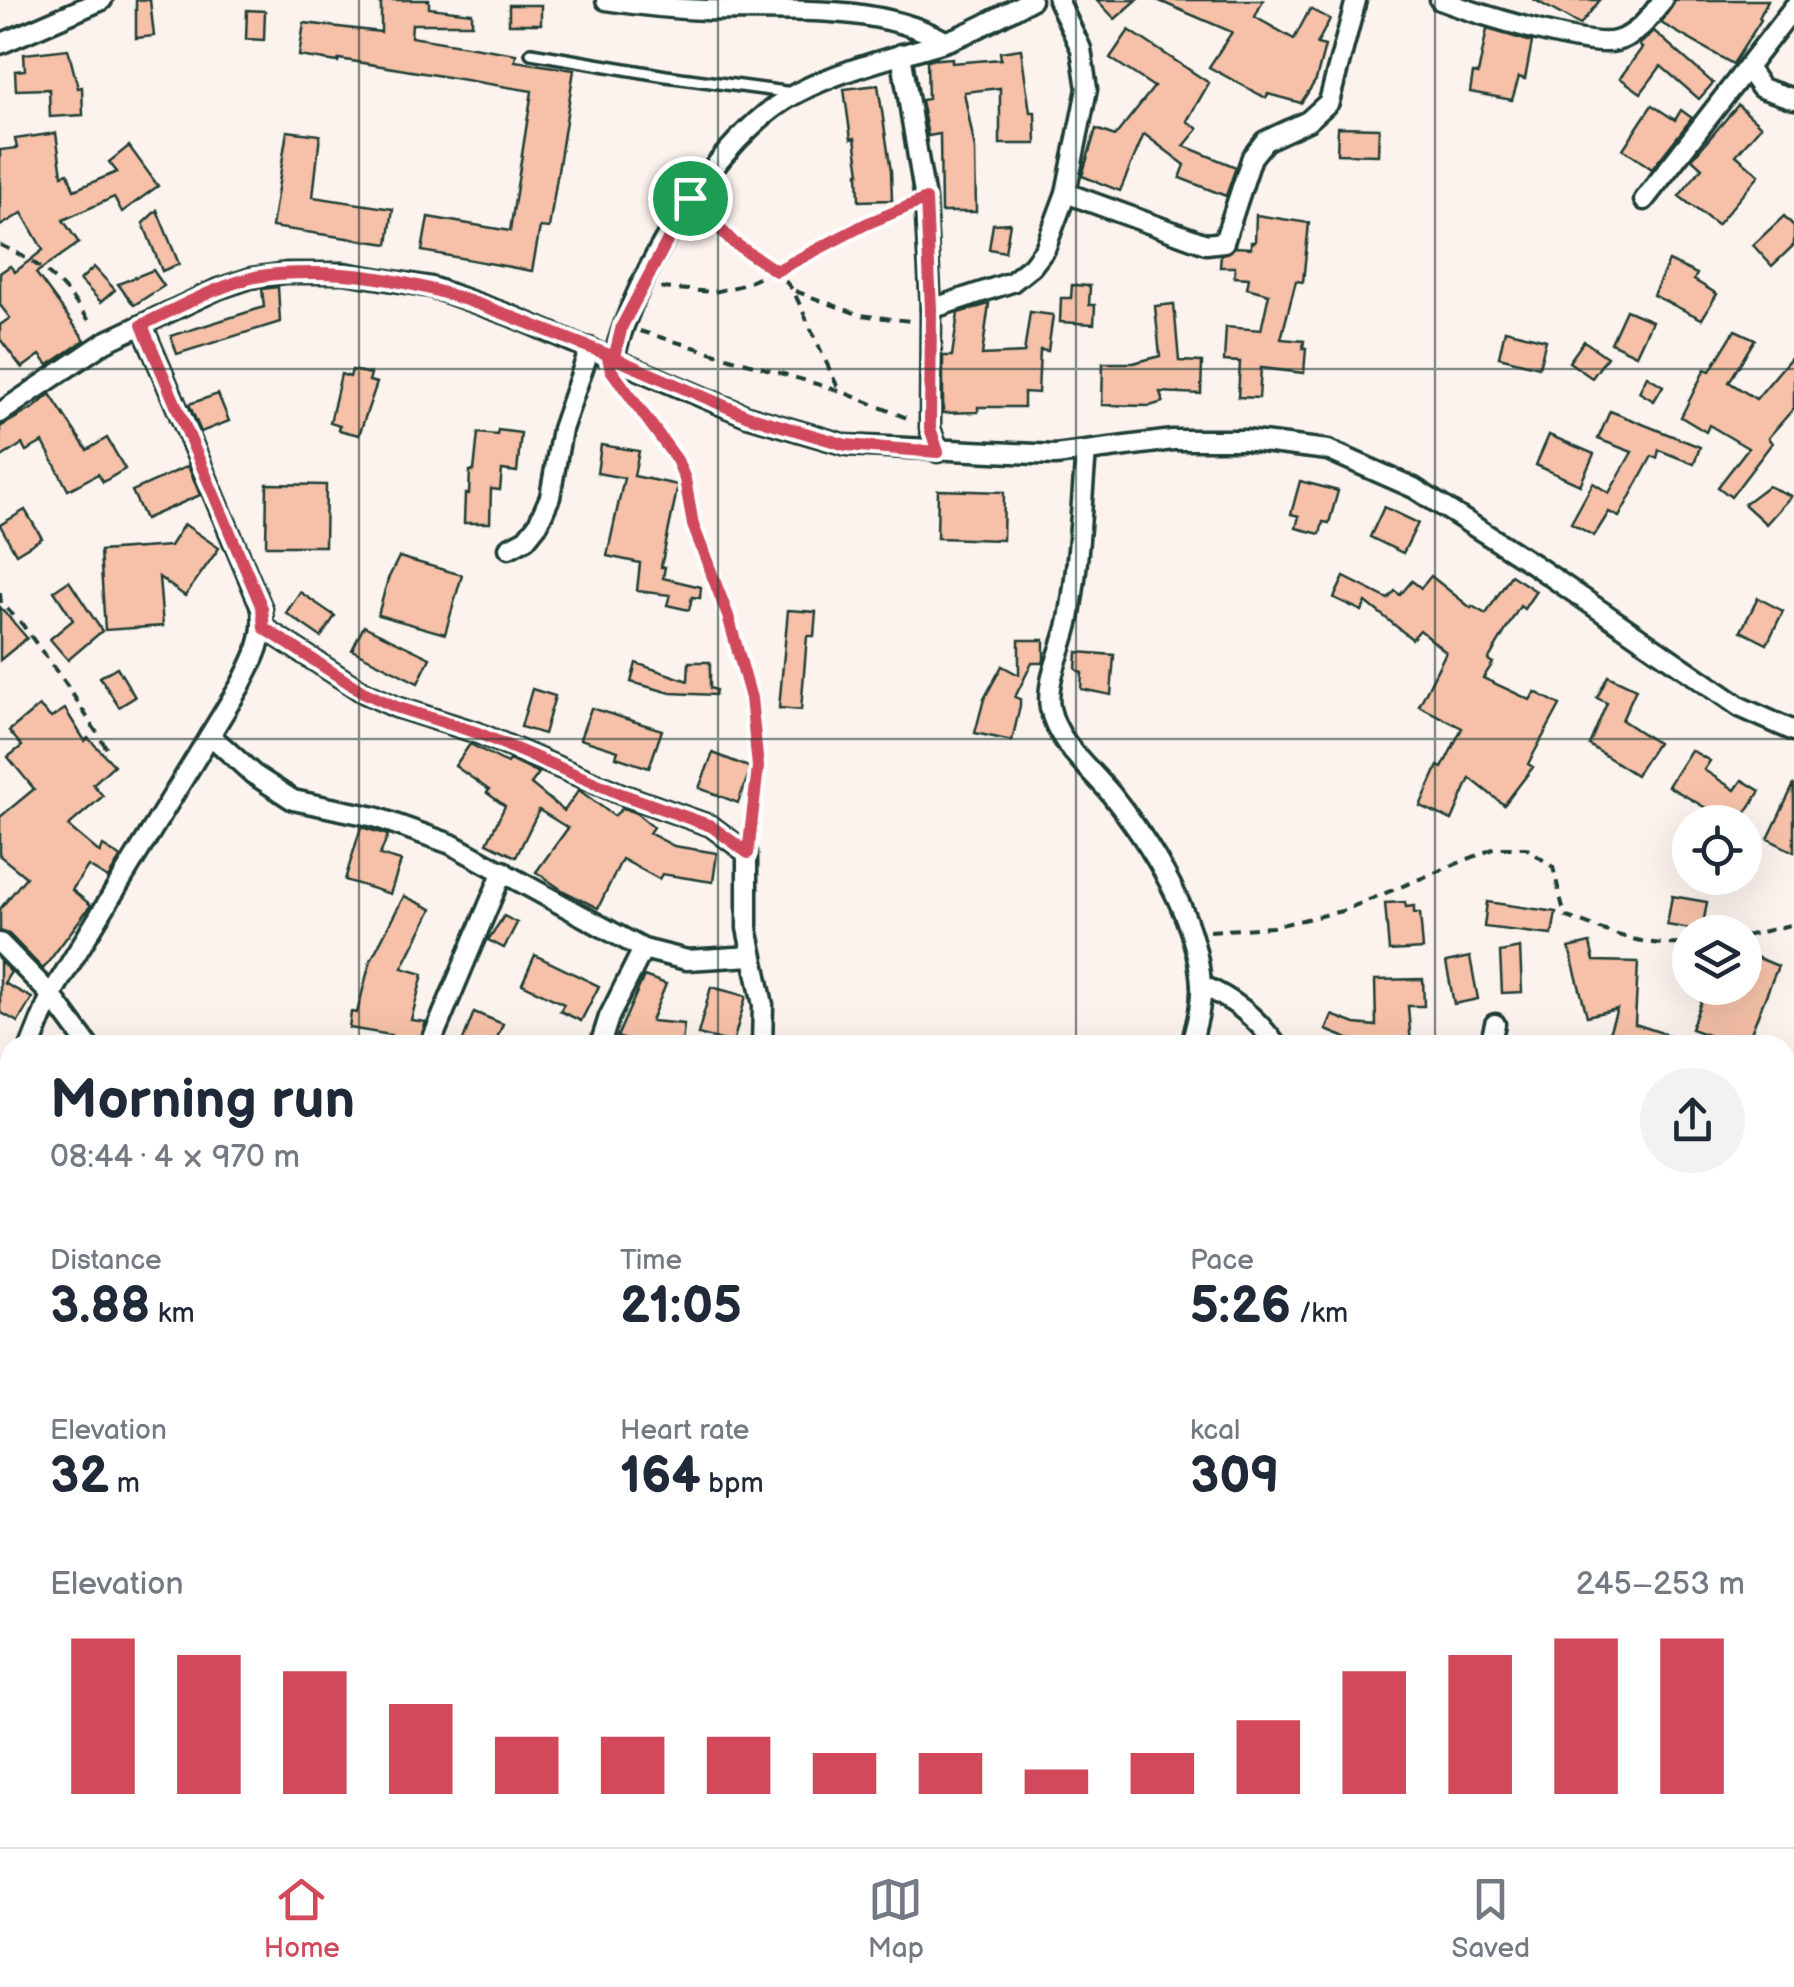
<!DOCTYPE html>
<meta charset="utf-8">
<style>
:root{--surface:#fff;--page:#f2f2f3;--text:#1f2937;--muted:#747a83;--line:#e0e1e3;--accent:#d1495b}
body{margin:0;font-family:"Balsamiq Sans",sans-serif;background:var(--page);color:var(--text);height:100vh;display:flex;flex-direction:column;font-size:38px;white-space:nowrap}
*{box-sizing:border-box;margin:0}
p{font-size:32px;color:var(--muted)}
.icon{flex:none;width:55px;height:55px;fill:none;stroke:currentColor;stroke-width:2;stroke-linecap:round;stroke-linejoin:round}
.map{position:relative;flex:1;overflow:hidden}
.panel{position:absolute;left:0px;top:1035px;width:1795px;height:812px;display:flex;flex-direction:column;background:var(--surface);border-radius:30px 30px 0 0;box-shadow:0 10px 40px #0002}
.panel>*{flex:none}
.tools{position:absolute;left:1672px;top:805px;display:grid;gap:20px}
.tools a{display:grid;place-items:center;width:90px;height:90px;border-radius:50%;background:var(--surface);box-shadow:0 10px 40px #0002;font-size:50px}
.pin{position:absolute;display:grid;place-items:center;width:85px;height:85px;color:#fff;margin:-42px;border:5px solid #fff;border-radius:50%;box-shadow:0 2px 10px #0007}
.round{display:grid;place-items:center;flex:none;width:105px;height:105px;border-radius:52px;background:var(--page)}
.headline{display:flex;align-items:center;justify-content:space-between;height:170px;padding:0 50px}
h1{font-size:55px;font-weight:700;line-height:75px}
.stats{display:grid;grid-template-columns:repeat(3,1fr);gap:15px;height:170px;padding:10px 50px}
.stats div{display:grid;align-content:center}
.stats b{font-size:50px;font-weight:700}
.stats small{font-size:28px;font-weight:400}
.stats p{font-size:28px}
.chart{height:280px;padding:20px 50px}
.chart p{display:flex;justify-content:space-between}
.chart svg{width:100%;height:180px;margin-top:10px;stroke:var(--accent);stroke-width:6}
.dock{display:flex;justify-content:space-around;align-items:center;height:140px;border-top:2px solid var(--line);background:var(--surface);font-size:28px;color:var(--muted)}
.dock a{display:grid;justify-items:center;gap:5px}
.dock .on{color:var(--accent)}
.map>svg:first-child{display:block}
.building{fill:#f6c1a8;stroke:#1f3d34;stroke-width:2.5}
.lines{fill:none;stroke-linecap:round;stroke-linejoin:round}
.service-casing{stroke:#1f3d34;stroke-width:16}
.minor-casing{stroke:#1f3d34;stroke-width:25}
.primary-casing{stroke:#1f3d34;stroke-width:32}
.path{stroke:#1f3d34;stroke-width:4;stroke-dasharray:10 8;stroke-linecap:butt}
.service{stroke:#fff;stroke-width:9}
.minor{stroke:#fff;stroke-width:18}
.primary{stroke:#fff;stroke-width:25}
.route-casing{stroke:#fff;stroke-width:20}
.route{stroke:#d1495b;stroke-width:12}
.grid{fill:none;stroke:#1f3d34;stroke-width:2.5;stroke-opacity:0.55}
</style>
<div class="map">
<svg width="1794" height="1847" viewBox="0 0 1794 1847">
<rect width="100%" height="100%" fill="#fdf3ee"/>
<filter id="ink" filterUnits="userSpaceOnUse"><feTurbulence type="fractalNoise" baseFrequency=".01" numOctaves="2"/><feDisplacementMap in="SourceGraphic" scale="20" xChannelSelector="R" yChannelSelector="G"/><feConvolveMatrix kernelMatrix="1 2 1 2 8 2 1 2 1" color-interpolation-filters="sRGB"/></filter>
<g filter="url(#ink)">
<g class="building">
<polygon points="136,0 150,0 154,36 136,38"/>
<polygon points="381,0 429,0 429,8 472,13 472,24 412,24 411,37 516,54 515,61 574,70 549,228 540,227 532,271 422,251 428,217 510,231 532,91 339,59 338,62 299,56 304,23 381,32"/>
<polygon points="1097,0 1137,0 1115,19"/>
<polygon points="1157,0 1263,0 1255,17 1294,39 1310,9 1330,19 1317,44 1325,46 1316,80 1301,103 1268,94 1266,98 1209,67 1232,32"/>
<polygon points="1535,0 1600,0 1580,25"/>
<polygon points="1675,0 1768,0 1759,18 1761,20 1733,64 1661,23"/>
<rect x="509" y="5" width="32" height="19"/>
<polygon points="247,10 265,11 264,40 246,39"/>
<polygon points="1487,29 1532,42 1525,79 1519,77 1512,100 1470,92 1473,73 1478,74"/>
<polygon points="1129,30 1209,83 1187,121 1198,129 1184,146 1236,167 1226,196 1180,178 1185,165 1144,134 1120,191 1082,176 1096,129 1115,136 1154,87 1110,58"/>
<polygon points="1654,31 1713,83 1699,99 1661,66 1641,93 1620,78 1642,48 1639,45"/>
<polygon points="68,49 78,88 82,87 83,115 50,117 49,89 16,90 15,71 25,70 24,54"/>
<polygon points="1021,49 1030,112 1035,112 1036,144 1000,144 1000,88 964,92 975,149 976,212 941,212 940,134 928,136 921,100 928,99 927,60 952,58 952,63 1001,59 1000,52"/>
<polygon points="878,85 891,171 892,200 859,201 858,173 860,173 855,138 851,139 844,89"/>
<polygon points="1652,105 1675,120 1681,110 1692,118 1652,169 1623,149"/>
<polygon points="1738,105 1761,126 1736,155 1759,175 1717,225 1679,196 1702,168 1692,159"/>
<polygon points="1338,127 1379,128 1378,155 1337,154"/>
<polygon points="287,131 320,135 313,197 393,209 388,244 272,227"/>
<polygon points="56,133 62,175 68,173 74,190 117,172 109,162 129,146 158,186 122,212 114,197 63,220 79,243 36,273 85,340 48,365 40,355 22,368 0,339 0,325 10,318 0,305 0,273 10,266 15,272 43,250 22,213 0,226 0,150 17,148 15,139"/>
<polygon points="157,210 179,264 162,271 143,223"/>
<polygon points="1256,215 1309,223 1303,282 1296,281 1281,339 1304,341 1303,348 1306,348 1304,373 1261,368 1259,398 1238,397 1240,362 1224,361 1226,327 1261,330 1269,294 1247,288 1249,278 1234,277 1235,267 1220,267 1221,255 1235,247 1251,248 1251,242 1255,242"/>
<polygon points="1784,216 1794,226 1794,245 1772,266 1753,245"/>
<polygon points="1010,223 1005,252 989,249 993,224"/>
<polygon points="1669,261 1697,274 1694,280 1717,294 1702,319 1653,295"/>
<polygon points="94,267 115,290 101,302 80,280"/>
<polygon points="153,270 164,286 134,305 118,284"/>
<polygon points="1072,285 1090,286 1089,305 1095,305 1094,324 1060,322 1061,298 1071,298"/>
<polygon points="278,287 280,322 177,354 171,336 264,307 262,289"/>
<polygon points="989,304 982,355 1024,353 1030,312 1053,315 1048,351 1040,350 1038,393 1024,392 1024,407 978,407 978,412 943,413 943,356 952,356 958,313"/>
<polygon points="1174,304 1179,361 1202,362 1201,394 1160,392 1163,402 1150,406 1102,405 1103,363 1133,363 1160,356 1155,306"/>
<polygon points="1626,310 1652,321 1636,355 1611,343"/>
<polygon points="1505,330 1546,340 1539,367 1499,357"/>
<polygon points="1735,330 1755,339 1729,382 1756,399 1794,354 1794,408 1768,438 1772,443 1731,497 1718,487 1748,448 1709,425 1706,432 1681,417 1705,369 1710,371"/>
<polygon points="1584,341 1607,357 1592,378 1569,362"/>
<polygon points="352,370 371,374 369,381 377,383 359,435 339,430 340,426 330,423 341,374 350,377"/>
<polygon points="1647,376 1663,386 1654,401 1639,392"/>
<polygon points="50,394 87,450 107,438 125,469 103,482 98,474 68,490 43,442 26,451 22,444 0,458 0,427 35,407"/>
<polygon points="218,394 229,421 201,432 189,404"/>
<polygon points="1610,411 1700,447 1694,464 1659,450 1657,458 1652,456 1619,517 1609,512 1594,536 1571,523 1593,483 1609,493 1632,452 1598,439"/>
<polygon points="498,430 521,433 517,472 502,470 500,490 491,489 490,523 464,523 465,494 469,494 470,471 474,471 478,433 497,435"/>
<polygon points="1549,435 1594,454 1580,485 1536,465"/>
<polygon points="601,445 639,451 634,476 678,485 661,567 665,567 663,578 701,587 700,598 692,597 689,610 667,605 670,595 637,591 640,563 607,556 624,478 597,473"/>
<polygon points="188,466 200,495 145,519 132,491"/>
<polygon points="1300,481 1338,491 1329,523 1323,522 1320,534 1296,528 1299,516 1291,514"/>
<polygon points="267,484 326,485 325,546 266,546"/>
<polygon points="1768,486 1791,496 1766,524 1744,504"/>
<polygon points="938,490 1004,492 1003,540 937,538"/>
<polygon points="1384,507 1418,523 1403,553 1370,537"/>
<polygon points="25,510 42,538 16,554 0,525"/>
<polygon points="184,524 219,548 185,596 159,577 163,626 105,630 100,551 170,546"/>
<polygon points="399,557 462,575 445,634 378,615 388,579"/>
<polygon points="1511,575 1536,591 1524,609 1520,606 1488,660 1493,663 1483,678 1530,700 1535,692 1560,705 1528,764 1533,767 1504,805 1470,778 1452,820 1420,806 1438,766 1442,768 1462,728 1419,706 1446,652 1420,630 1412,639 1366,602 1362,611 1334,598 1344,577 1388,599 1395,591 1400,595 1412,581 1421,588 1431,576 1471,608 1472,606 1486,614"/>
<polygon points="69,581 102,631 68,660 50,639 73,620 54,591"/>
<polygon points="300,592 335,616 321,637 286,613"/>
<polygon points="1758,598 1783,611 1767,644 1741,631"/>
<polygon points="0,607 27,638 0,660"/>
<polygon points="788,610 816,612 814,636 807,636 801,710 779,708"/>
<polygon points="364,626 430,658 418,683 352,650"/>
<polygon points="1019,640 1044,640 1044,660 1043,663 1032,663 1015,697 1020,699 1020,706 1012,741 975,733 984,699 1002,666 1019,675"/>
<polygon points="1077,652 1114,655 1111,695 1081,689 1082,673 1076,669"/>
<polygon points="689,662 710,662 710,688 716,690 715,695 671,693 631,682 636,663 688,681"/>
<polygon points="117,667 135,697 119,707 100,677"/>
<polygon points="1608,676 1636,689 1622,720 1657,743 1636,775 1589,745 1607,703 1597,698"/>
<polygon points="532,689 555,696 544,734 521,727"/>
<polygon points="39,706 51,718 65,709 85,741 88,738 114,765 93,784 103,796 68,826 100,853 103,846 121,857 108,878 88,866 72,890 91,905 43,969 9,934 0,931 0,909 26,877 0,856 0,817 34,789 8,757 22,746 9,731"/>
<polygon points="591,708 662,730 649,768 616,757 618,751 580,739"/>
<polygon points="470,744 507,763 509,760 539,773 531,784 564,811 579,790 614,816 623,808 636,813 653,827 649,833 674,846 717,853 713,882 662,874 659,879 622,859 598,908 562,890 536,872 568,828 539,810 516,857 487,843 505,806 487,793 489,790 455,766"/>
<polygon points="1691,750 1710,761 1704,770 1735,790 1742,780 1760,791 1740,822 1715,822 1720,816 1668,786"/>
<polygon points="713,753 751,768 738,803 699,788"/>
<polygon points="1794,784 1794,852 1768,839"/>
<polygon points="361,827 388,835 380,855 401,861 390,894 345,880"/>
<polygon points="404,896 432,909 402,968 423,974 411,1020 426,1022 418,1045 390,1045 391,1035 349,1028 351,1012 357,1013 370,962"/>
<polygon points="1672,896 1707,902 1702,931 1667,925"/>
<polygon points="1405,902 1406,907 1414,906 1414,913 1420,913 1423,949 1389,951 1385,903"/>
<polygon points="1487,902 1556,912 1552,935 1484,927"/>
<polygon points="504,916 517,923 504,948 488,940"/>
<polygon points="1590,943 1594,961 1638,962 1635,1024 1690,1042 1689,1045 1605,1045 1617,1009 1587,1016 1569,948"/>
<polygon points="1520,948 1522,992 1502,993 1500,952"/>
<polygon points="1749,954 1778,966 1746,1045 1736,1045 1691,1029 1706,988 1745,988 1745,965"/>
<polygon points="535,955 599,986 581,1021 560,1011 564,1004 522,984"/>
<polygon points="1470,957 1478,999 1454,1004 1446,962"/>
<polygon points="0,961 11,972 4,983 32,998 18,1022 0,1012"/>
<polygon points="644,976 666,984 651,1021 684,1024 682,1045 640,1045 617,1037"/>
<polygon points="1423,979 1424,1006 1408,1006 1411,1045 1363,1045 1326,1030 1332,1015 1355,1024 1376,1026 1375,980"/>
<polygon points="711,987 746,996 733,1043 698,1034"/>
<polygon points="474,1012 503,1024 494,1045 461,1045"/>
</g>
<g class="lines">
<g class="service-casing">
<polyline id="service" points="531,53 666,76 793,93"/>
</g>
<g class="minor-casing">
<g id="minor">
<path d="M 606,0 C 638,5 673,9 705,10 C 785,12 873,2 945,41"/>
<path d="M 1440,0 C 1472,12 1588,49 1616,41 C 1638,35 1650,17 1663,0"/>
<polyline points="0,44 102,0"/>
<polyline points="901,54 925,199 931,309 930,428 938,452"/>
<polyline points="1747,68 1761,88 1794,99"/>
<polyline points="1066,193 1206,244 1224,242 1252,157 1265,141 1308,121 1329,102 1356,0"/>
<polyline points="1644,200 1794,7"/>
<polyline points="931,309 1012,282 1032,266 1045,249 1066,193 1087,89 1081,49 1058,0"/>
<path d="M 614,358 C 634,274 718,134 797,93 C 840,70 895,57 941,43 C 972,33 1002,15 1031,0"/>
<polyline points="0,413 105,342 218,289 251,278 286,273 344,273 431,287 509,315 747,416 846,445 1055,455 1173,440 1245,440 1328,450 1414,488 1533,564 1740,707 1794,731"/>
<path d="M 1086,452 C 1081,507 1079,564 1069,619 C 1064,647 1045,680 1050,708 C 1057,743 1089,767 1111,794 C 1152,846 1197,916 1201,985 C 1202,1006 1196,1025 1191,1045"/>
<polyline points="509,548 526,539 538,524 550,497 562,429 590,348"/>
<polyline points="264,628 363,692 396,707 478,733 621,794 711,826 747,853 747,928 763,1005 762,1045"/>
<polyline points="210,735 253,774 293,800 375,817 451,844 643,949 687,960 752,956"/>
<polyline points="0,943 51,995 88,1045"/>
<path d="M 1201,985 C 1233,999 1255,1016 1276,1045"/>
<path d="M 31,1045 L 51,995 L 240,686 C 254,659 265,639 262,609 L 142,325"/>
<polyline points="430,1045 503,871"/>
<polyline points="600,1045 609,1017 643,949"/>
<polyline points="1490,1045 1495,1024"/>
<polyline points="0,1137 10,1141"/>
<polyline points="0,1529 10,1535"/>
<polyline points="1785,1535 1794,1535"/>
<polyline points="0,1816 10,1819"/>
<polyline points="36,1838 37,1847"/>
<polyline points="785,1838 788,1847"/>
<polyline points="353,1847 354,1838"/>
<polyline points="447,1847 458,1838"/>
<polyline points="687,1847 688,1838"/>
<polyline points="1336,1847 1337,1838"/>
</g>
</g>
<g class="primary-casing">
<g id="primary">
<polyline points="1785,1283 1794,1242"/>
<polyline points="1669,1847 1671,1838"/>
</g>
</g>
<g class="path">
<polyline points="704,211 734,243 776,271 793,290 839,390"/>
<path d="M 0,245 C 47,266 64,285 93,326"/>
<polyline points="661,288 714,292 743,285 907,207"/>
<polyline points="795,291 860,315 910,321"/>
<polyline points="640,331 840,391 912,420"/>
<polyline points="619,381 677,460 685,479 693,525 728,616 751,698 758,767 750,830"/>
<polyline points="0,593 1,603 22,624 70,690 109,752"/>
<path d="M 1210,931 L 1272,927 L 1342,911 L 1495,848 L 1526,848 L 1553,867 L 1565,916 C 1607,931 1644,949 1690,943"/>
<polyline points="1745,936 1794,924"/>
<polyline points="1150,1838 1152,1847"/>
<polyline points="876,1847 878,1838"/>
</g>
<use href="#service" class="service"/>
<use href="#minor" class="minor"/>
<use href="#primary" class="primary"/>
</g>
</g>
<g class="lines" filter="url(#ink)">
<g class="route-casing">
<path id="route" d="M 690,198 L 622,326 L 614,358 L 607,354 C 508,317 424,273 315,273 C 293,273 269,273 247,279 C 210,290 177,308 142,325 L 262,608 L 264,628 L 363,692 L 396,707 L 478,733 L 621,794 L 711,826 L 748,853 L 758,767 L 751,698 L 728,616 L 693,525 L 685,479 L 677,460 L 611,370 L 607,354 L 614,358 L 748,416 L 846,445 L 938,452 L 930,428 L 931,309 L 926,199 L 866,224 L 776,271 L 734,243 L 690,198"/>
</g>
<use href="#route" class="route"/>
</g>
<path class="grid" d="M 359,0 L 359,1045M 718,0 L 718,1045M 1076,0 L 1076,1045M 1435,0 L 1435,1045M 0,369 L 1794,369M 0,739 L 1794,739M 0,1108 L 10,1108M 1785,1108 L 1794,1108M 0,1478 L 10,1478M 1785,1478 L 1794,1478M 359,1838 L 359,1847M 718,1838 L 718,1847M 1076,1838 L 1076,1847M 1435,1838 L 1435,1847"/>
</svg>
<div class="tools">
<a><svg class="icon" aria-label="locate" viewBox="0 0 24 24"><circle cx="12" cy="12" r="6"/><path d="M12 2v4M12 18v4M2 12h4M18 12h4"/></svg></a>
<a><svg class="icon" aria-label="layers" viewBox="0 0 24 24"><path d="M12 4l9 5-9 5-9-5zM3 14l9 5 9-5"/></svg></a>
</div>
<div class="pin" style="left:690px;top:198px;background:#1e9e55"><svg class="icon" aria-label="arrive" viewBox="0 0 24 24"><path d="M6 21V4h12l-3 4 3 4H6"/></svg></div>
<section class="panel">
<div class="headline"><div><h1>Morning run</h1><p>08:44 · 4 × 970 m</p></div><a class="round"><svg class="icon" aria-label="share" viewBox="0 0 24 24"><path d="M12 15V3M7 8l5-5 5 5M5 13v7h14v-7"/></svg></a></div>
<div class="stats">
<div><p>Distance</p><b>3.88<small> km</small></b></div>
<div><p>Time</p><b>21:05</b></div>
<div><p>Pace</p><b>5:26<small> /km</small></b></div>
</div>
<div class="stats">
<div><p>Elevation</p><b>32<small> m</small></b></div>
<div><p>Heart rate</p><b>164<small> bpm</small></b></div>
<div><p>kcal</p><b>309</b></div>
</div>
<div class="chart"><p><span>Elevation</span>245–253 m</p>
<svg viewBox="0 0 160 44" preserveAspectRatio="none"><path d="M5 44V6M15 44V10M25 44V14M35 44V22M45 44V30M55 44V30M65 44V30M75 44V34M85 44V34M95 44V38M105 44V34M115 44V26M125 44V14M135 44V10M145 44V6M155 44V6"/></svg>
</div>
</section>
</div>
<nav class="dock">
<a class="on"><svg class="icon" aria-label="home" viewBox="0 0 24 24"><path d="M3 11l9-7 9 7M6 9v11h12V9"/></svg>Home</a>
<a><svg class="icon" aria-label="map" viewBox="0 0 24 24"><path d="M3 6l6-2 6 2 6-2v14l-6 2-6-2-6 2zM9 4v14M15 6v14"/></svg>Map</a>
<a><svg class="icon" aria-label="saved" viewBox="0 0 24 24"><path d="M7 4h10v16l-5-4-5 4z"/></svg>Saved</a>
</nav>
